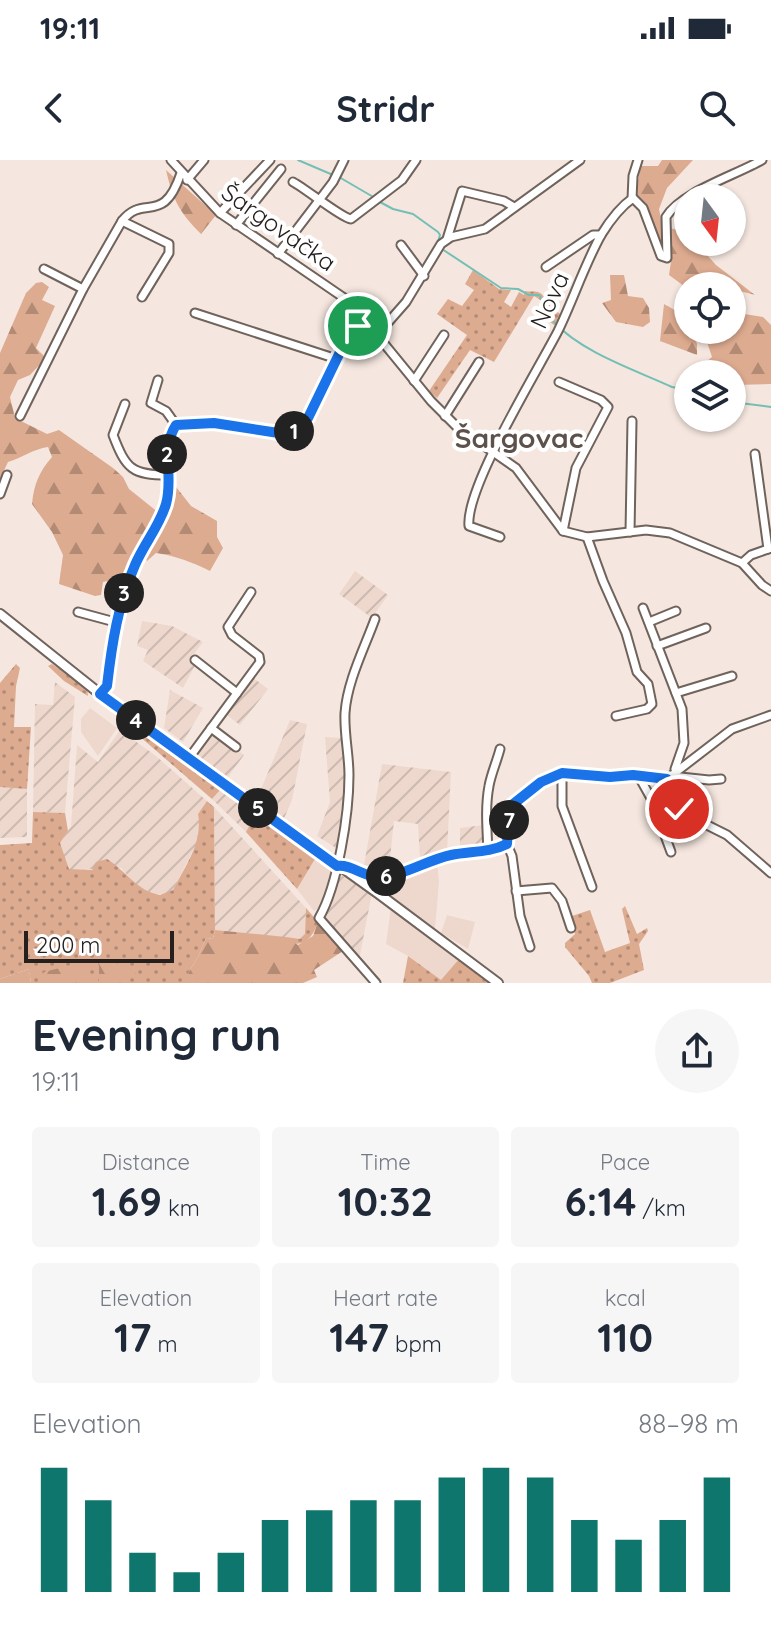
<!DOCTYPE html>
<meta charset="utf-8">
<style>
:root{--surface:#fff;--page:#f6f6f7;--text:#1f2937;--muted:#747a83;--accent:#0f766e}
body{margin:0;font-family:Quicksand,sans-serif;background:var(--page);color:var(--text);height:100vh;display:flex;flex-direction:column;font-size:30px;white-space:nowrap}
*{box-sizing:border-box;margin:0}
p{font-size:26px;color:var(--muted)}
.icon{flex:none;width:44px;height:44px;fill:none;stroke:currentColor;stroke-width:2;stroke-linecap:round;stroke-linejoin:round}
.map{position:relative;height:823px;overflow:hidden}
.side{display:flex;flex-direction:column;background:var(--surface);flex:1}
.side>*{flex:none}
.needle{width:52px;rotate:165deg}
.controls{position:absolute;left:674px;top:24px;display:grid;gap:16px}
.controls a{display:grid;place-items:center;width:72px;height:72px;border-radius:50%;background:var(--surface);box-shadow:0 2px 6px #0004;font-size:40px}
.scale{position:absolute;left:24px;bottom:20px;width:150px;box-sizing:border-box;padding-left:8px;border:4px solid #25201d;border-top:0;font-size:22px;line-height:28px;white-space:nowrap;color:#25201d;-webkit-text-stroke:6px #fff;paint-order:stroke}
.pin{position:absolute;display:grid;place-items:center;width:68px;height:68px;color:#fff;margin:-34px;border:4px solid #fff;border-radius:50%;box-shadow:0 2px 8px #0007}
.km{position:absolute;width:40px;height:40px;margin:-20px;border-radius:50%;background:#222;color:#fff;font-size:22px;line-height:40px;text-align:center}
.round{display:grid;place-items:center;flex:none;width:84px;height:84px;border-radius:42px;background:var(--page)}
.summary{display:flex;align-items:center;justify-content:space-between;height:136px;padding:0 32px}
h1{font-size:44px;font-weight:700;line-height:60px}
.figures{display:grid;grid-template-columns:repeat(3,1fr);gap:12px;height:136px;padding:8px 32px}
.figures div{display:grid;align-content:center;border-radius:8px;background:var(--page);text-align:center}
.figures b{font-size:40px;font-weight:700}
.figures small{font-size:22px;font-weight:400}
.figures p{font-size:22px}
.chart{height:224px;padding:16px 32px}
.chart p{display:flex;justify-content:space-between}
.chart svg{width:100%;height:144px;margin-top:8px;stroke:var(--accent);stroke-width:6}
.status{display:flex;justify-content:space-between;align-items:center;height:56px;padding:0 40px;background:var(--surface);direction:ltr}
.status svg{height:22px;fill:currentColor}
header{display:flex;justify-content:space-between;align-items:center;height:104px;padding:0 32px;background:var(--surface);font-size:36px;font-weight:700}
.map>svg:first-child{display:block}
.built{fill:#eed8cd}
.industrial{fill:url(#industrial-furrows)}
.green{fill:url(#green-dots)}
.forest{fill:url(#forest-firs)}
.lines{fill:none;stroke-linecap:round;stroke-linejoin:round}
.stream{stroke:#73bfb5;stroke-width:2}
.minor-casing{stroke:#6f635c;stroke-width:11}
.major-casing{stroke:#6f635c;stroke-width:12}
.minor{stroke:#fff;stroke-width:7}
.major{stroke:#fff;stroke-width:8}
.route-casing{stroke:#fff;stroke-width:16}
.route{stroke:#1a73e8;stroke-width:10}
.labels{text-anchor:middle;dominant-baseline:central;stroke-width:8;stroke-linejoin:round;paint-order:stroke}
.street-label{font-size:24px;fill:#25201d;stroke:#fff}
.quarter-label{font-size:28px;font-weight:bold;fill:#5c514b;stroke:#fff}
</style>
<div class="status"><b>19:11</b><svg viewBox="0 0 49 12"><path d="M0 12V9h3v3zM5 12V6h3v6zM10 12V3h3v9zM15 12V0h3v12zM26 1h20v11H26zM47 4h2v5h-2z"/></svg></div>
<header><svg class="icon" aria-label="back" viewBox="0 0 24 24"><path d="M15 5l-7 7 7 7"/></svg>Stridr<svg class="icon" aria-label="search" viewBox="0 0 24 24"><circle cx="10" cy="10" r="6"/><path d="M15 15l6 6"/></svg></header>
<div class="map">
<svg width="771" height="823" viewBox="0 0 771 823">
<defs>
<pattern id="industrial-furrows" width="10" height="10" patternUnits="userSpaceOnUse" patternTransform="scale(2)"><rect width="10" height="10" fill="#eed8cd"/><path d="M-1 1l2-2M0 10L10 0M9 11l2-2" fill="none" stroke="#ccb9b0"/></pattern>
<pattern id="green-dots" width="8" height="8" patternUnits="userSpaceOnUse" patternTransform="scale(2)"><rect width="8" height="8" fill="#ddab90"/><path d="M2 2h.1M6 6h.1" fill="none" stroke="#b38b75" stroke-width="1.8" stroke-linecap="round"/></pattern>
<pattern id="forest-firs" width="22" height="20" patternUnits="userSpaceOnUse" patternTransform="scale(2)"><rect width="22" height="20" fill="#ddab90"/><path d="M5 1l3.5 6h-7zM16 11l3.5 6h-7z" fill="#b38b75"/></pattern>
</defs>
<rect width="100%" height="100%" fill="#f5e7df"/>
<g class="built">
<polygon points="90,548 117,568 98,596 81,572 81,559"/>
<polygon points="318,694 333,706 322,745 314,751 297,729"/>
<polygon points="437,701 439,722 435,769 381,730 382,720"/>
<polygon points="391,747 460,798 441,821 408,796 386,784"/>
<polygon points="447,755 475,762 468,789 441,773"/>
</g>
<g class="industrial">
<polygon points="355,411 388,435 372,458 339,434"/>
<polygon points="142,461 172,466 203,482 191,498 196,504 183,528 143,501 148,490 137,486"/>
<polygon points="252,517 268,529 240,565 224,553"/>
<polygon points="55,522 75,537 65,653 33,652 35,544 53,545"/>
<polygon points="170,530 203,548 183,582 164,568"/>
<polygon points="290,560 307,564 292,640 283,661 256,641"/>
<polygon points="120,570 156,596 207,641 198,654 200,669 198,681 173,730 166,734 152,734 136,725 121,708 68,710 60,683 71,666 77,585 98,602"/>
<polygon points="212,570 244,595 225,621 192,597"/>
<polygon points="325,577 343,578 345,624 336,688 317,676 330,642"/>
<polygon points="382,604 451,612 447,693 420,700 418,664 394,661 389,708 364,705"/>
<polygon points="0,627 27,629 27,677 0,678"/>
<polygon points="221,629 256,652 246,672 212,639"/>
<polygon points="214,647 306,748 305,774 300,779 215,770"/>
<polygon points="484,665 484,689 460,691 460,668"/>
<polygon points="339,714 372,733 359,800 323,759"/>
</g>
<g class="green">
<path d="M 473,110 L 499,129 L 511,130 L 504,142 L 511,147 L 519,132 L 524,135 L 525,131 C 529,132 534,131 538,132 C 546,135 552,149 562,155 L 557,167 L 543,157 L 542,141 L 534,136 L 494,202 L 470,190 L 437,238 L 429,231 L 467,175 L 437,154 L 448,139 L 462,146 L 474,130 L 465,124 Z"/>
<polygon points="16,504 20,508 16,526 14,567 31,567 27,629 0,627 0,523"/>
<polygon points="52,504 87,528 88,536 64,521 48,506"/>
<polygon points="131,562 221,629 212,639 131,569"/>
<path d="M 207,641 L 214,647 L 215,770 L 213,779 L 206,778 L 198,797 L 188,813 L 193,823 L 31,823 L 29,809 L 0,819 L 0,685 L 32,683 L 33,652 L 65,653 L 68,671 L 60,683 L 69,709 L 92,710 L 96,702 L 107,699 C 126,711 137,731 160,735 L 173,730 C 186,705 203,682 198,654 Z"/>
<polygon points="256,652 318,694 297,729 246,672"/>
<polygon points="625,746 637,774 647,768 648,771 639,784 644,810 610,823 592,823 589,816 565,787 565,783 575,774 572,756 590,750 605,792 630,783 622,749"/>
<path d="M 306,748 L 318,762 C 314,774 306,787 292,783 L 286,777 L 300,779 L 305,774 Z"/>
<polygon points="408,796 441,820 460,798 495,823 403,823"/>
</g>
<g class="forest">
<polygon points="662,0 693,0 667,28 659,49 667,86 663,91 644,42 635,36 641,6 658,6"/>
<path d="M 166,10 L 216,55 L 201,74 C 179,52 173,40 166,10 Z"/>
<polygon points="670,68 688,73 688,82 706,82 707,95 716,105 755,135 732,129 732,126 688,126 688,129 669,115 672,95"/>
<polygon points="610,115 624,115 628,136 643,138 649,148 650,162 643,167 616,162 602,143 611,140"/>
<path d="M 42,122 L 49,127 L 42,140 L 55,146 L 36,188 L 46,198 L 30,215 L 18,220 L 10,237 L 15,258 L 47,274 L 59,270 L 113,308 L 123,317 L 129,329 L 159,353 L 137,386 L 120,427 L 113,420 L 103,422 L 101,435 L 95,436 L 59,424 L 63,395 L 52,372 L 32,344 C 34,324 39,312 52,297 L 48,287 C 33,289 22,298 8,302 L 0,319 L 0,193 L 26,133 L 36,123 Z"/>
<path d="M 664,144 C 675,150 688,157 688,170 L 692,170 L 697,184 L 697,195 L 660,181 Z"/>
<polygon points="732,152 763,157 771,165 771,224 732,225 732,214 697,214 695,211 712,197 703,170 732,170"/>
<path d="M 173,323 L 191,346 L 217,361 L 217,377 L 223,388 L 210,411 C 192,402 176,396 156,393 L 147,401 L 144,397 L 147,385 L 167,357 Z"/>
<polygon points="318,762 343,791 314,810 317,817 303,823 193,823 189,819 188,813 198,797 206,778 213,779 215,770 286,777 298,785 313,776"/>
<polygon points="99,794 124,807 132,808 136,812 134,817 122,823 99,823"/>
<polygon points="87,801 87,823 39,823 44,812"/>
<polygon points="29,809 31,823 0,823 0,819"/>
</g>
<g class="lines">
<g class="stream">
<polyline points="298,0 333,15"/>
<polyline points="339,17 375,38"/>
<polyline points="380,42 393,49 413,54 438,72 440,75 437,85"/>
<path d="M 442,89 L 501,128 L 518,129 L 529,135 L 539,135 C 546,143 547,155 554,162 C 581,192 635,210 672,227 L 688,230"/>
<polyline points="732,242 771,247"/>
</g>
<g class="minor-casing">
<g id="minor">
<polyline points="171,0 220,53 350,142 431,241 457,267 516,308 563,371 587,377 646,370 670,373 742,403 762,425 771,431"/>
<polyline points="187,20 204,0"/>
<path d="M 293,22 C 306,29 342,58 351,59 L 402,20 L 416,0"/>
<polyline points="632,39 633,16 638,0"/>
<polyline points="220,53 270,0"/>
<polyline points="122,61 169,84 169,93 142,137"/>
<polyline points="236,65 281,9"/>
<polyline points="447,79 462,31 504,41 514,47"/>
<polyline points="401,85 424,116"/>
<polyline points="278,94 333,22 344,0"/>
<polyline points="546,107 593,75 601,75"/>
<polyline points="44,109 83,129"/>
<polyline points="195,153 337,199"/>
<polyline points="377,175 406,142 441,84 451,77 485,69 580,0"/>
<polyline points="158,220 151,243 166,251 176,265"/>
<polyline points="414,221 444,175"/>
<polyline points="559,222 601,240 608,247 576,308 563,371"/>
<path d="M 125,244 L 113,275 C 126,309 132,315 168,315"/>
<path d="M 20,256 L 83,129 L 122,61 C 144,33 163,67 181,13"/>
<polyline points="445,256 479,202"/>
<polyline points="755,294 768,389"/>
<polyline points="0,334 7,315"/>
<polyline points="630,372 632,261"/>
<path d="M 500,377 L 469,366 C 465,328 538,210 558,171 C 573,140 584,106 601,75 C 609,62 620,47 633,38 L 643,48 L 661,96 L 667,98 L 666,57 C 681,32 736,15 762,0"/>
<polyline points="587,377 603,421 626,473 637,512 648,524 652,544 647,549 616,556"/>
<polyline points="742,403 751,395 771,388"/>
<polyline points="643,448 682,549 684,583 675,609"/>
<polyline points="78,452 115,462"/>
<path d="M 375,459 C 364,489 347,522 345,553 C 344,574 349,594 349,615 C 349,654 338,725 319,758 L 376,823"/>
<polyline points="649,462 676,451"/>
<polyline points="657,486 706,468"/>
<polyline points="195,500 237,533"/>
<polyline points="676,533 732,516"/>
<path d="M 100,534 L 107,526 C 113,484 118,445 135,405 C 145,383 165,362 168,338 C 172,312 162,289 176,265 L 214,263 L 285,274 L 298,269 L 308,258 L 343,186 L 343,177 L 335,168 L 335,164 C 349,157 359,172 371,167"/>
<polyline points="211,568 236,587"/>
<polyline points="189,598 260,502 259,496 232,475 228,467 251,432"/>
<polyline points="562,613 562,646 592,727"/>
<polyline points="638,615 652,640 671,692"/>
<polyline points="671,616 709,620 721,619"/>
<polyline points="667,619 683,653 727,675 771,713"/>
<polyline points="507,684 512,696 520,756 530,787"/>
<path d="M 488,691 C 487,669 485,647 489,626 C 491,614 497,601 500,589"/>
<polyline points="339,705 349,706 368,716 384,716 437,699 498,689 507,684 509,651 512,645 541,622 562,613 604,617 633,615 667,619 732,569 771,555"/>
<polyline points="516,731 552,728 562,741 571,768"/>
</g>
</g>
<g class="major-casing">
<polyline id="major" points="0,454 104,537 379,734 498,823"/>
</g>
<use href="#minor" class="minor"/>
<use href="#major" class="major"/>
</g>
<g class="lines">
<g class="route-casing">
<path id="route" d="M 358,166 L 343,161 L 335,164 L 335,168 L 343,177 L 343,186 L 308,258 L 298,269 L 285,274 L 214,263 L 176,265 C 160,290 174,317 166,344 C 160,365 144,384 135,405 C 118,444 112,483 107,526 L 100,534 L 337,706 C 352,704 363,717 379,717 C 404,716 427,700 451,695 C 470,691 489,693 507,684 L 509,651 L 512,645 L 541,622 L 562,613 L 610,617 L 633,615 L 667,619 L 679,649"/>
</g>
<use href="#route" class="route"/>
</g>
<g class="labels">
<g class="street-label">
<text transform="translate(279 67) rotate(35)">Šargovačka</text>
<text transform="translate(549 140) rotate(-65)">Nova</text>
</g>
<g class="quarter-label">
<text x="519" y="277">Šargovac</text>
</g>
</g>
</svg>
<div class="controls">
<a><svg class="needle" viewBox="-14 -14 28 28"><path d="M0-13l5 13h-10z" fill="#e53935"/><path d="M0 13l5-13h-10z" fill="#747a83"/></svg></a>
<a><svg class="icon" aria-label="locate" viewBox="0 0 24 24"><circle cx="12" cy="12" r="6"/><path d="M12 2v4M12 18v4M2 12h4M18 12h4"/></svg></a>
<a><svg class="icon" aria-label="layers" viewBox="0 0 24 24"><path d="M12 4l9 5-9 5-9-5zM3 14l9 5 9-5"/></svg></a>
</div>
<div class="scale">200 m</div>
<div class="pin" style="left:358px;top:166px;background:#1e9e55"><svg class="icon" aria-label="arrive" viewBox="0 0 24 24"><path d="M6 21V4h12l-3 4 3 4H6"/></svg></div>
<div class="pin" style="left:679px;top:649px;background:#d93025"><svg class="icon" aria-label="check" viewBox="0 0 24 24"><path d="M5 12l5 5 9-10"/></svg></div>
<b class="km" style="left:294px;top:271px">1</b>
<b class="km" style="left:167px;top:294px">2</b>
<b class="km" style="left:124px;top:433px">3</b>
<b class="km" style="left:136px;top:560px">4</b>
<b class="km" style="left:258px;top:648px">5</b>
<b class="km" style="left:386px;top:716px">6</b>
<b class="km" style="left:509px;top:660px">7</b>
</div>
<section class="side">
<div class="summary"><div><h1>Evening run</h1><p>19:11</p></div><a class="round"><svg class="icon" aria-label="share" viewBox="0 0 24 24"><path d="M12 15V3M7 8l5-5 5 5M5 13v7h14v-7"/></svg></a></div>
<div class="figures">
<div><p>Distance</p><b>1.69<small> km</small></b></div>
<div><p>Time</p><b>10:32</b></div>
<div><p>Pace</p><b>6:14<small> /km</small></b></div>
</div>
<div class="figures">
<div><p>Elevation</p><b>17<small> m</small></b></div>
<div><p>Heart rate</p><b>147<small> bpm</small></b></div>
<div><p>kcal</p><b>110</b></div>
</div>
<div class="chart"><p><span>Elevation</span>88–98 m</p>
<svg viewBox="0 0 160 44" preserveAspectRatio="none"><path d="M5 44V6M15 44V16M25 44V32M35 44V38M45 44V32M55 44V22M65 44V19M75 44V16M85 44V16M95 44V9M105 44V6M115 44V9M125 44V22M135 44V28M145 44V22M155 44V9"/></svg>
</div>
</section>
